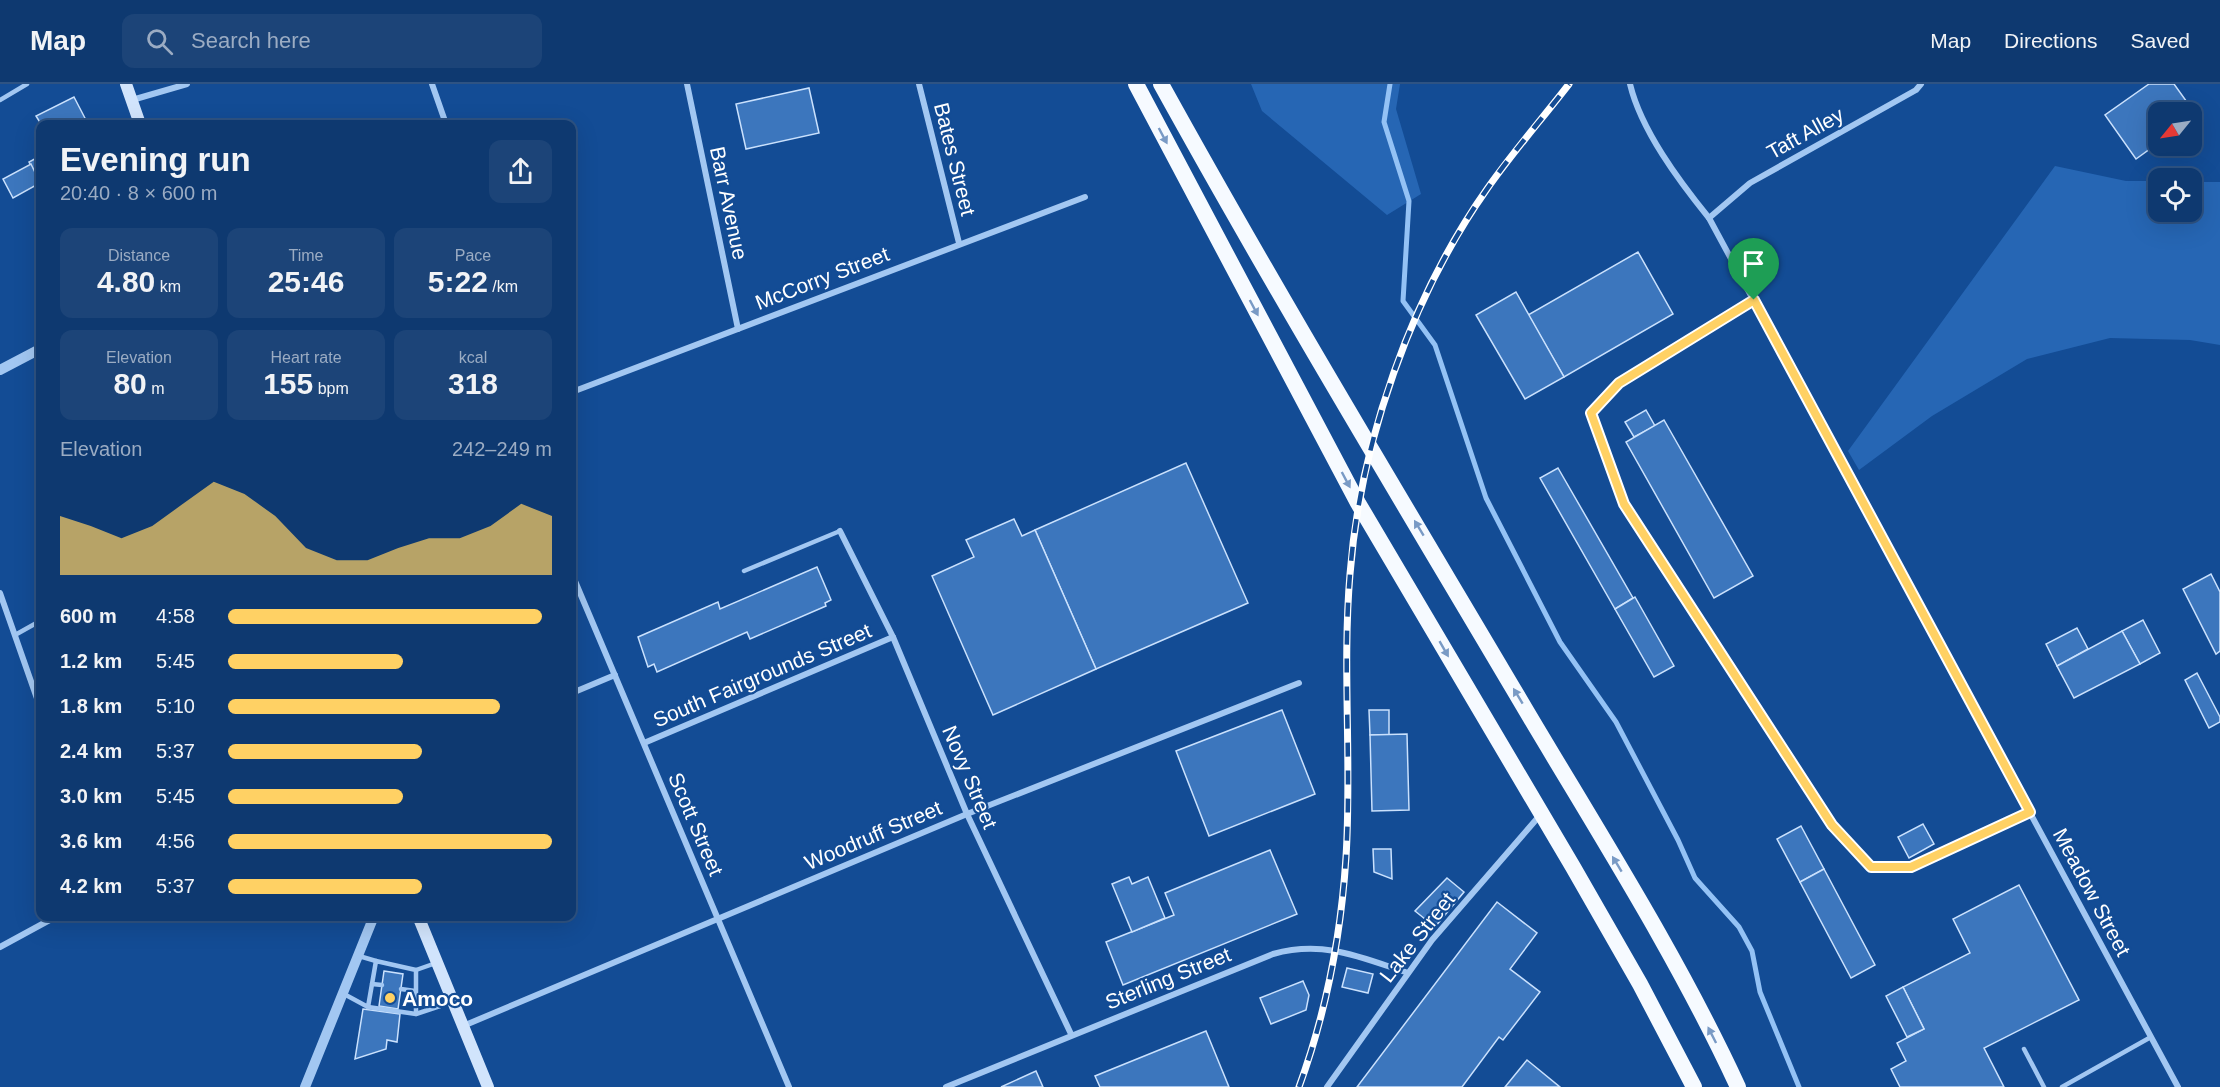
<!DOCTYPE html>
<meta charset="utf-8">
<style>
:root{--surface:#0e3970;--page:#1c4478;--text:#f1f3f6;--muted:#9bacc3;--line:#2e5383;--accent:#ffd164}
body{margin:0;font-family:Helvetica,sans-serif;background:var(--page);color:var(--text);height:100vh;display:flex;flex-direction:column;font-size:22px;white-space:nowrap}
*{box-sizing:border-box;margin:0}
p{font-size:20px;color:var(--muted)}
.icon{flex:none;width:33px;height:33px;fill:none;stroke:currentColor;stroke-width:2;stroke-linecap:round;stroke-linejoin:round}
.map{position:relative;flex:1;overflow:hidden}
.details{position:absolute;left:36px;top:36px;width:540px;height:801px;display:flex;flex-direction:column;background:var(--surface);border-radius:12px;box-shadow:0 6px 24px #0002,0 0 0 2px var(--line)}
.details>*{flex:none}
.needle{width:39px;rotate:240deg}
.tools{position:absolute;left:2148px;top:18px;display:grid;gap:12px}
.tools a{display:grid;place-items:center;width:54px;height:54px;border-radius:12px;background:var(--surface);box-shadow:0 6px 24px #0002,0 0 0 2px var(--line);font-size:30px}
.pin{position:absolute;display:grid;place-items:center;width:51px;height:51px;color:#fff;margin:-62px -26px;border-radius:50% 50% 50% 0;rotate:-45deg;box-shadow:0 0 6px #0007}
.pin .icon{rotate:45deg}
.round{display:grid;place-items:center;flex:none;width:63px;height:63px;border-radius:12px;background:var(--page)}
.overview{display:flex;align-items:center;justify-content:space-between;height:102px;padding:0 24px}
h1{font-size:33px;font-weight:700;line-height:45px}
.metrics{display:grid;grid-template-columns:repeat(3,1fr);gap:9px;height:102px;padding:6px 24px}
.metrics div{display:grid;align-content:center;border-radius:12px;background:var(--page);text-align:center}
.metrics b{font-size:30px;font-weight:700}
.metrics small{font-size:16px;font-weight:400}
.metrics p{font-size:16px}
.chart{height:168px;padding:12px 24px}
.chart p{display:flex;justify-content:space-between}
.chart svg{width:100%;height:108px;margin-top:6px;fill:var(--accent);opacity:.7}
ul{padding:0 24px;list-style:none;font-size:20px}
li{display:grid;grid-template-columns:96px 72px 1fr;align-items:center;height:45px}
li i{height:15px;border-radius:8px;background:var(--accent)}
header{display:flex;align-items:center;gap:36px;box-sizing:border-box;height:84px;padding:0 30px;background:var(--surface);border-bottom:2px solid var(--line)}
header strong{font-size:28px}
nav{display:flex;gap:33px;margin-inline-start:auto;font-size:21px}
.search{width:420px;height:54px;background:var(--page);display:flex;align-items:center;gap:15px;box-sizing:border-box;padding:0 21px;border-radius:12px;color:var(--muted);font-size:22px}
.map>svg:first-child{display:block}
.grass{fill:#2666b4}
.lines{fill:none;stroke-linecap:round;stroke-linejoin:round}
.stream{stroke:#94c2f5;stroke-width:5}
.building{fill:#3c76bd;stroke:#cae1fd;stroke-width:1.5}
.service{stroke:#a2c7f2;stroke-width:4.5}
.minor{stroke:#a2c7f2;stroke-width:6}
.tertiary{stroke:#a2c7f2;stroke-width:10}
.secondary{stroke:#d1e4fc;stroke-width:12}
.trunk{stroke:#f6faff;stroke-width:16}
.rail-casing{stroke:#fff;stroke-width:7}
.rail{stroke:#134c95;stroke-width:4.5;stroke-dasharray:14;stroke-linecap:butt}
.oneway{fill:#799ac5}
.route-casing{stroke:#fff;stroke-width:12}
.route{stroke:#ffd164;stroke-width:8}
.poi-dot{fill:#ffd164;stroke:#134c95;stroke-width:2}
.labels{text-anchor:middle;dominant-baseline:central;stroke-width:4.5;stroke-linejoin:round;paint-order:stroke}
.street-label{font-size:21px;fill:#fff;stroke:#134c95}
.poi-label{font-size:21px;font-weight:bold;fill:#fff;stroke:#134c95;text-anchor:start}
</style>
<header>
<strong>Map</strong>
<div class="search"><svg class="icon" aria-label="search" viewBox="0 0 24 24"><circle cx="10" cy="10" r="6"/><path d="M15 15l6 6"/></svg>Search here</div>
<nav><a>Map</a><a>Directions</a><a>Saved</a></nav>
</header>
<div class="map">
<svg width="2220" height="1003" viewBox="0 0 2220 1003">
<rect width="100%" height="100%" fill="#134c95"/>
<g class="grass">
<polygon points="1251,0 1400,0 1396,25 1421,110 1387,131 1262,27"/>
<polygon points="2055,82 2126,97 2158,97 2158,128 2192,128 2192,98 2220,98 2220,261 2190,256 2110,254 2027,275 1932,332 1859,386 1848,367"/>
</g>
<g class="lines">
<polyline class="stream" points="1390,0 1384,38 1409,117 1403,217 1435,261 1486,414 1560,558 1616,638 1678,756 1695,794 1739,843 1752,867 1760,908 1799,1003"/>
</g>
<g class="building">
<polygon points="2149,0 2174,0 2197,32 2192,36 2192,28 2158,28 2158,59 2136,75 2105,31"/>
<polygon points="809,4 819,49 746,65 736,20"/>
<polygon points="74,13 87,38 82,40 41,40 36,32"/>
<polygon points="40,72 40,99 29,78"/>
<polygon points="31,80 40,99 13,114 3,95"/>
<polygon points="1638,168 1673,230 1564,293 1528,231"/>
<polygon points="1516,208 1564,293 1525,315 1476,231"/>
<polygon points="1646,326 1655,342 1634,353 1625,338"/>
<polygon points="1664,336 1753,492 1714,514 1626,358"/>
<polygon points="1186,379 1248,519 1096,585 1035,446"/>
<polygon points="1558,384 1633,514 1615,525 1540,394"/>
<polygon points="1014,435 1022,452 1035,446 1096,585 993,631 932,492 974,473 966,456"/>
<polygon points="817,483 831,516 825,519 826,522 750,555 747,548 657,588 654,580 648,583 638,553 718,518 720,525"/>
<polygon points="2211,490 2220,508 2220,567 2216,570 2183,505"/>
<polygon points="1635,513 1674,582 1654,593 1615,525"/>
<polygon points="2143,536 2160,569 2140,580 2122,547"/>
<polygon points="2077,544 2088,565 2057,582 2046,560"/>
<polygon points="2122,547 2140,580 2074,614 2057,582"/>
<polygon points="2197,589 2220,633 2220,638 2209,644 2185,596"/>
<polygon points="1282,626 1315,710 1209,752 1176,667"/>
<polygon points="1369,626 1389,626 1389,651 1370,651"/>
<polygon points="1407,650 1409,726 1372,727 1370,651"/>
<polygon points="1923,740 1934,760 1909,774 1898,753"/>
<polygon points="1801,742 1824,785 1800,798 1777,755"/>
<polygon points="1373,765 1391,765 1392,795 1374,788"/>
<polygon points="1270,766 1297,830 1123,901 1106,858 1174,831 1165,809"/>
<polygon points="1824,785 1875,881 1851,894 1800,798"/>
<polygon points="1129,793 1132,800 1148,793 1165,834 1132,848 1112,800"/>
<polygon points="1447,794 1464,808 1435,843 1415,827"/>
<polygon points="2019,801 2079,916 1984,964 2004,1003 1900,1003 1891,985 1906,977 1897,959 1924,945 1903,903 1970,869 1953,835"/>
<polygon points="1497,818 1537,849 1510,885 1540,908 1503,956 1499,953 1462,1003 1357,1003"/>
<polygon points="1347,884 1373,890 1368,909 1342,903"/>
<polygon points="384,887 403,890 398,925 379,922"/>
<polygon points="1303,897 1309,911 1306,926 1271,940 1260,914"/>
<polygon points="1903,903 1924,945 1907,953 1886,912"/>
<polygon points="363,925 400,930 397,958 387,956 386,965 355,975"/>
<polygon points="1206,947 1229,1003 1100,1003 1095,992"/>
<polygon points="1527,976 1560,1003 1505,1003"/>
<polygon points="1036,987 1043,1003 1001,1003"/>
</g>
<g class="lines">
<g class="service">
<polyline points="0,16 27,0"/>
<polyline points="1754,217 1619,299 1591,329 1624,420 1832,741 1871,783 1911,783 2030,728"/>
<polyline points="744,487 840,447"/>
<polyline points="15,551 40,537"/>
<polyline points="359,872 376,877"/>
<polyline points="416,886 436,879"/>
<polyline points="372,900 382,901"/>
<polyline points="401,905 415,907"/>
<polyline points="344,910 368,923 376,877 416,886 416,930"/>
<polyline points="368,923 416,930 452,918"/>
<polyline points="2024,965 2044,1003"/>
<polyline points="2062,1003 2151,953"/>
</g>
<g class="minor">
<polyline points="432,0 446,40"/>
<polyline points="687,0 738,245"/>
<polyline points="919,0 959,159"/>
<path d="M 1630,0 C 1641,46 1679,97 1709,134 L 2178,1003"/>
<polyline points="132,16 187,0"/>
<polyline points="1709,134 1750,99 1916,6 1921,0"/>
<polyline points="572,308 1085,113"/>
<polyline points="840,447 893,553 967,730 1071,950"/>
<polyline points="572,490 789,1003"/>
<polyline points="0,509 40,623"/>
<polyline points="572,609 615,591"/>
<polyline points="644,659 893,553"/>
<polyline points="0,863 57,832"/>
<polyline points="463,942 967,730 1299,599"/>
<path d="M 946,1003 L 1273,870 C 1324,856 1360,873 1408,889"/>
<polyline points="1327,1003 1432,856 1541,730"/>
</g>
<g class="tertiary">
<polyline points="0,286 40,265"/>
<polyline points="305,1003 374,832"/>
</g>
<g class="secondary">
<polyline points="126,0 140,40"/>
<polyline points="418,832 488,1003"/>
</g>
<g class="trunk">
<polyline points="1136,0 1358,419 1573,783 1640,900 1694,1003"/>
<path d="M 1161,0 C 1278,212 1404,420 1527,628 C 1600,751 1678,873 1738,1003"/>
</g>
<g class="rail-casing">
<path id="rail" d="M 1299,1003 C 1326,929 1341,852 1346,773 C 1352,679 1342,584 1350,490 C 1360,359 1411,213 1487,105 C 1512,69 1542,35 1569,0"/>
</g>
<use href="#rail" class="rail"/>
</g>
<defs><path id="oneway-solid" d="M-6-.8H1V-3.2L6.5 0L1 3.2V.8H-6Z" transform="scale(1.5)"/></defs>
<g class="oneway">
<use href="#oneway-solid" transform="translate(1163 52) rotate(62)"/>
<use href="#oneway-solid" transform="translate(1254 224) rotate(62)"/>
<use href="#oneway-solid" transform="translate(1346 396) rotate(62)"/>
<use href="#oneway-solid" transform="translate(1419 444) rotate(-121)"/>
<use href="#oneway-solid" transform="translate(1444 565) rotate(60)"/>
<use href="#oneway-solid" transform="translate(1518 612) rotate(-121)"/>
<use href="#oneway-solid" transform="translate(1617 780) rotate(-121)"/>
<use href="#oneway-solid" transform="translate(1712 951) rotate(-117)"/>
</g>
<g class="lines">
<g class="route-casing">
<polygon id="route" points="1754,216 2030,728 1911,783 1871,783 1832,741 1624,420 1591,329 1619,299"/>
</g>
<use href="#route" class="route"/>
</g>
<circle class="poi-dot" cx="390" cy="914" r="6"/>
<g class="labels">
<g class="street-label">
<text transform="translate(1805 49) rotate(-29)">Taft Alley</text>
<text transform="translate(955 75) rotate(76)">Bates Street</text>
<text transform="translate(729 119) rotate(78)">Barr Avenue</text>
<text transform="translate(822 194) rotate(-21)">McCorry Street</text>
<text transform="translate(762 591) rotate(-23)">South Fairgrounds Street</text>
<text transform="translate(970 693) rotate(67)">Novy Street</text>
<text transform="translate(696 740) rotate(67)">Scott Street</text>
<text transform="translate(873 751) rotate(-23)">Woodruff Street</text>
<text transform="translate(2092 808) rotate(62)">Meadow Street</text>
<text transform="translate(1417 853) rotate(-52)">Lake Street</text>
<text transform="translate(1168 894) rotate(-22)">Sterling Street</text>
</g>
<g class="poi-label">
<text x="402" y="914">Amoco</text>
</g>
</g>
</svg>
<div class="tools">
<a><svg class="needle" viewBox="-14 -14 28 28"><path d="M0-13l5 13h-10z" fill="#e53935"/><path d="M0 13l5-13h-10z" fill="#9bacc3"/></svg></a>
<a><svg class="icon" aria-label="locate" viewBox="0 0 24 24"><circle cx="12" cy="12" r="6"/><path d="M12 2v4M12 18v4M2 12h4M18 12h4"/></svg></a>
</div>
<div class="pin" style="left:1754px;top:216px;background:#1e9e55"><svg class="icon" aria-label="arrive" viewBox="0 0 24 24"><path d="M6 21V4h12l-3 4 3 4H6"/></svg></div>
<section class="details">
<div class="overview"><div><h1>Evening run</h1><p>20:40 · 8 × 600 m</p></div><a class="round"><svg class="icon" aria-label="share" viewBox="0 0 24 24"><path d="M12 15V3M7 8l5-5 5 5M5 13v7h14v-7"/></svg></a></div>
<div class="metrics">
<div><p>Distance</p><b>4.80<small> km</small></b></div>
<div><p>Time</p><b>25:46</b></div>
<div><p>Pace</p><b>5:22<small> /km</small></b></div>
</div>
<div class="metrics">
<div><p>Elevation</p><b>80<small> m</small></b></div>
<div><p>Heart rate</p><b>155<small> bpm</small></b></div>
<div><p>kcal</p><b>318</b></div>
</div>
<div class="chart"><p><span>Elevation</span>242–249 m</p>
<svg viewBox="0 0 160 44" preserveAspectRatio="none"><path d="M0 44V20L10 24L20 29L30 24L40 15L50 6L60 11L70 20L80 33L90 38L100 38L110 33L120 29L130 29L140 24L150 15L160 20V44z"/></svg>
</div>
<ul>
<li><b>600 m</b>4:58<i style="width:97%"></i></li>
<li><b>1.2 km</b>5:45<i style="width:54%"></i></li>
<li><b>1.8 km</b>5:10<i style="width:84%"></i></li>
<li><b>2.4 km</b>5:37<i style="width:60%"></i></li>
<li><b>3.0 km</b>5:45<i style="width:54%"></i></li>
<li><b>3.6 km</b>4:56<i style="width:100%"></i></li>
<li><b>4.2 km</b>5:37<i style="width:60%"></i></li>
</ul>
</section>
</div>
